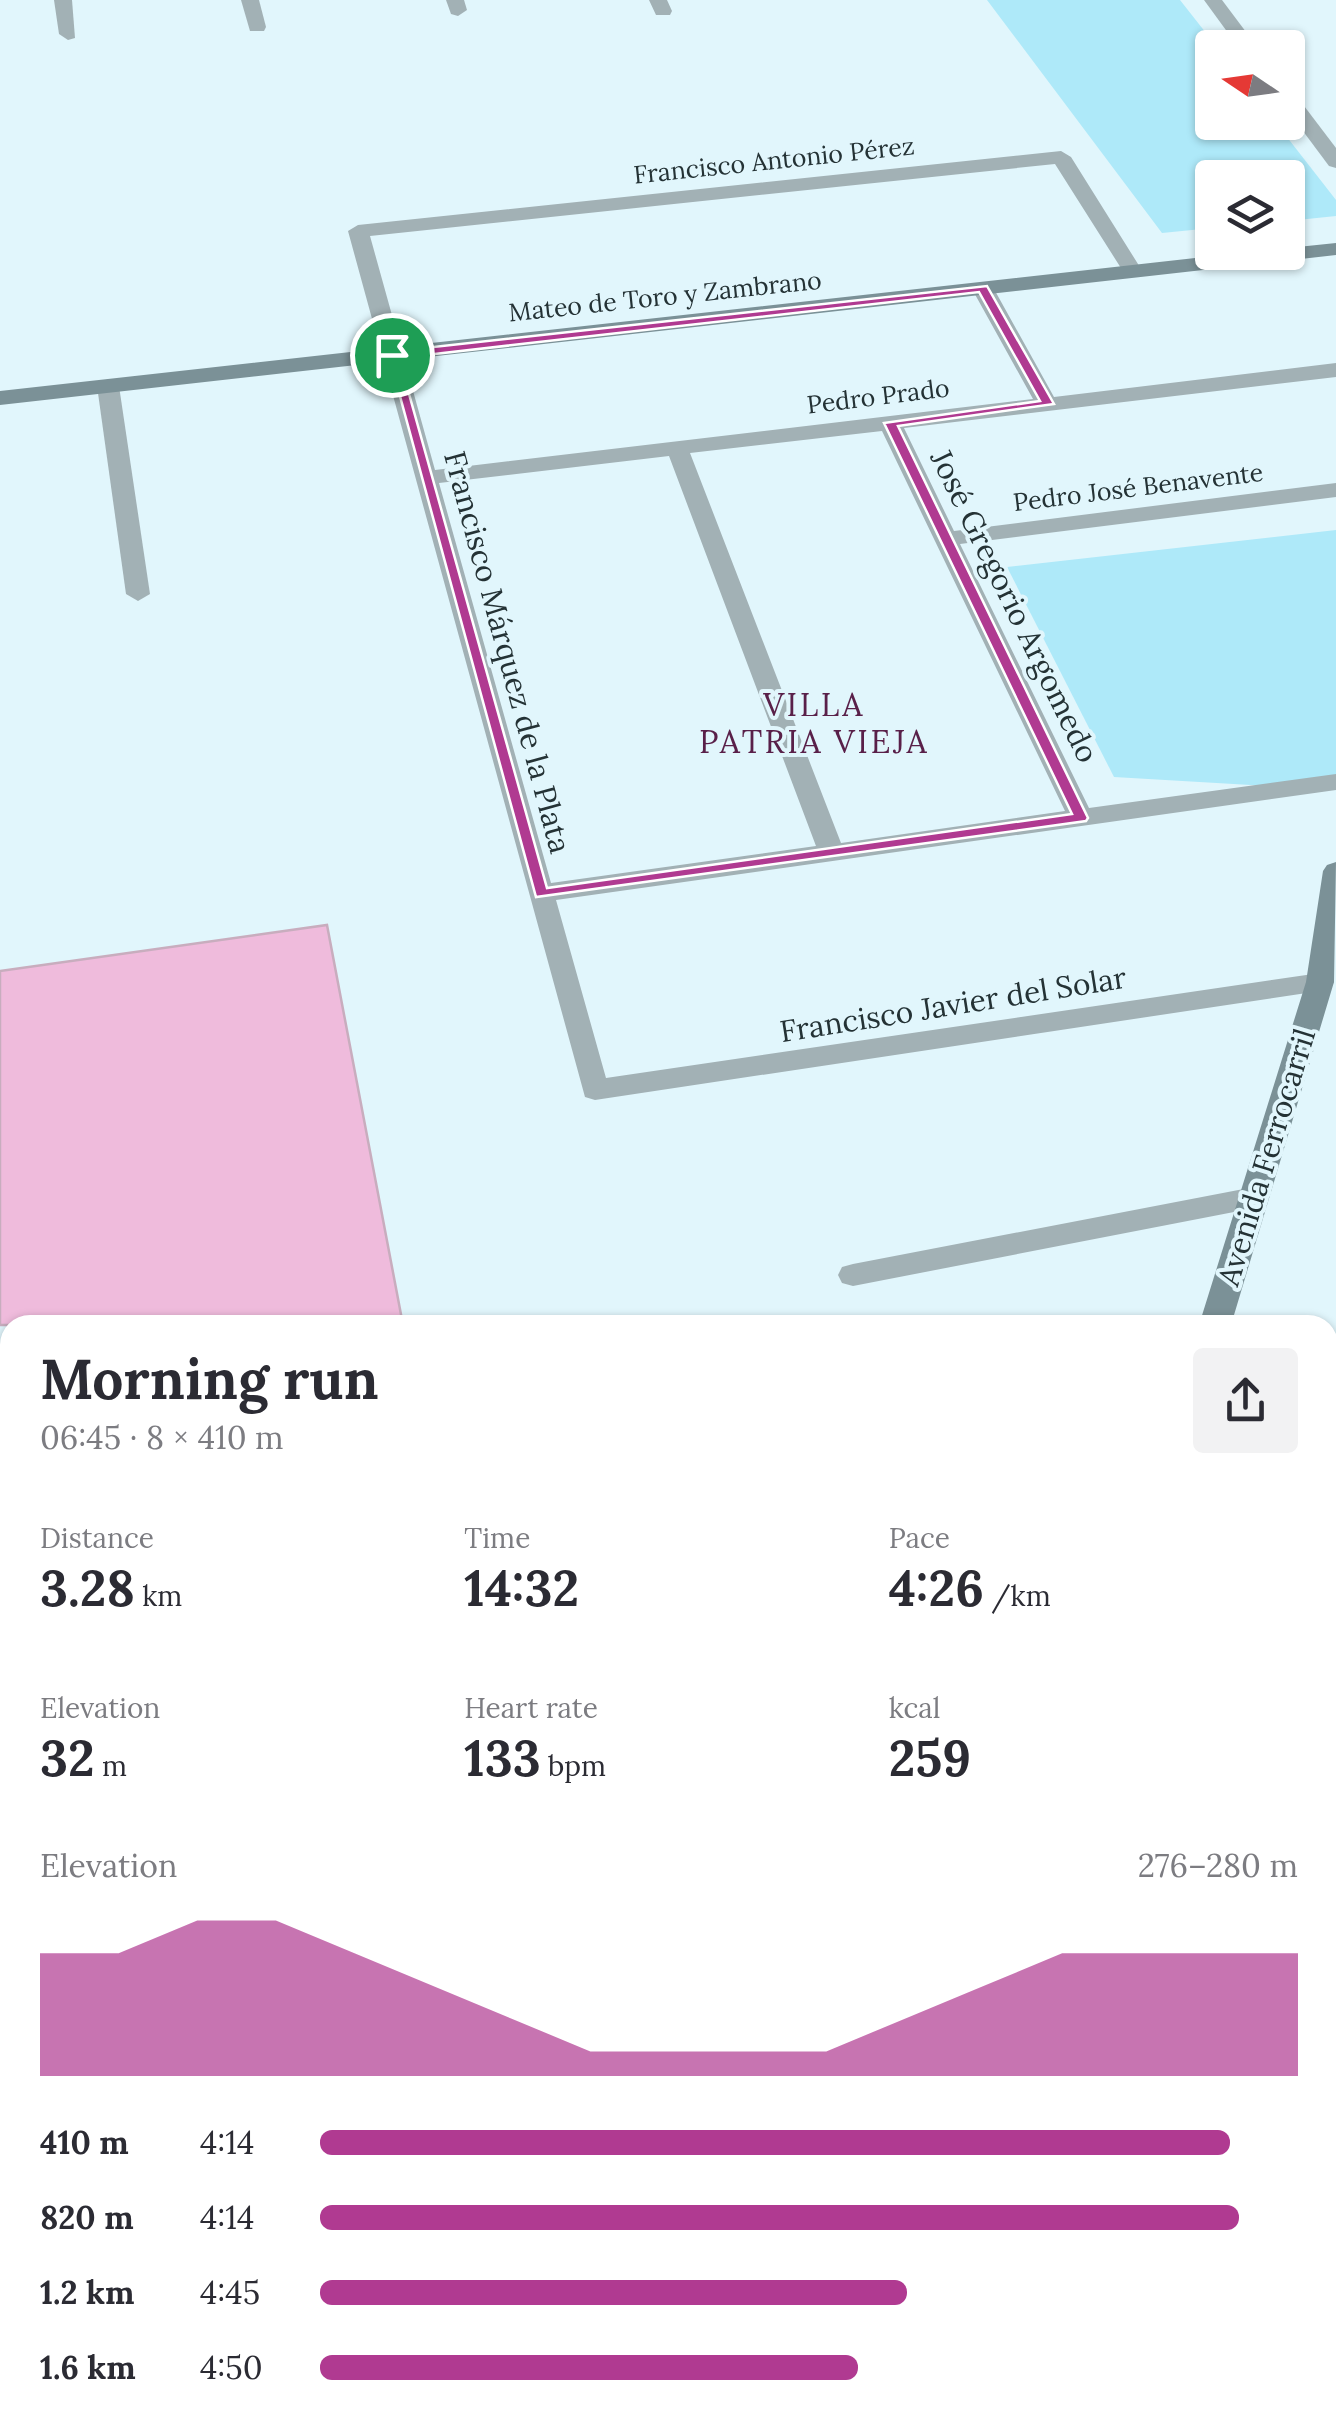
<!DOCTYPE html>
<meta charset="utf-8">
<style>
:root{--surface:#fff;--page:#f2f2f3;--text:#2b2b33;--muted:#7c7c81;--accent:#b03a91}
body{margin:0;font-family:Lora,serif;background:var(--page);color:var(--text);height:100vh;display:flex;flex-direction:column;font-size:38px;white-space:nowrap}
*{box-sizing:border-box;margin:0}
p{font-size:32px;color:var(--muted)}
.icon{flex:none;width:55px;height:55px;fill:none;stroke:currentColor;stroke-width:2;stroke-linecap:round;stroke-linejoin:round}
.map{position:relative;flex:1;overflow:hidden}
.panel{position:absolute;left:0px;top:1315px;width:1338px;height:1110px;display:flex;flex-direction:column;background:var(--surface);border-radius:30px 30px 0 0;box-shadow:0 2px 8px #0004}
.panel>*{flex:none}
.needle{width:65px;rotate:283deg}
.buttons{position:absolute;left:1195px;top:30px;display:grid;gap:20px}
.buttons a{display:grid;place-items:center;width:110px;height:110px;border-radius:10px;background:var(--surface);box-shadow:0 2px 8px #0004;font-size:50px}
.pin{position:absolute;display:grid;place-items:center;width:85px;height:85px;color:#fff;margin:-42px;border:5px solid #fff;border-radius:50%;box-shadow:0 2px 10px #0007}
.round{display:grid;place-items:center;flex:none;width:105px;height:105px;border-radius:10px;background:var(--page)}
.summary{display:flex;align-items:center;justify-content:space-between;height:170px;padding:0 40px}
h1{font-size:55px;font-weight:800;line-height:75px}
.figures{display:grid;grid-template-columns:repeat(3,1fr);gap:15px;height:170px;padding:10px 40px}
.figures div{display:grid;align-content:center}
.figures b{font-size:50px;font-weight:800}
.figures small{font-size:28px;font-weight:400}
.figures p{font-size:28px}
.chart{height:280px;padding:20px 40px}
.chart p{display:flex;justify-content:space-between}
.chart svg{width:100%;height:180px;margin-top:10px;fill:var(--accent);opacity:.7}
ul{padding:0 40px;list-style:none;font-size:32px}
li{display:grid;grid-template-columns:160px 120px 1fr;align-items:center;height:75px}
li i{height:25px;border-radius:12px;background:var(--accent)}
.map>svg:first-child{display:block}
.green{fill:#aee9f9}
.building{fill:#efbbdc;stroke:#c8adbe;stroke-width:2.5}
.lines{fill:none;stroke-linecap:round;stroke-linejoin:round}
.street{fill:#a2b1b5;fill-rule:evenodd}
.secondary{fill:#7b9197;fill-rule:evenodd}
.primary{fill:#5f7a82;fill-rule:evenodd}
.route{fill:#b03a91;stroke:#fff;stroke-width:2.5;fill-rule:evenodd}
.labels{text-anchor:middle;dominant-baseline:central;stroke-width:8;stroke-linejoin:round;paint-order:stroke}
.far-street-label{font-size:25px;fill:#243235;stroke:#e1f6fc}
.street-label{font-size:30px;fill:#243235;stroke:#e1f6fc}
.neighbourhood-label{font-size:32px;letter-spacing:2.5px;fill:#592049;stroke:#e1f6fc}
</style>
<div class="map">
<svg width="1336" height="2425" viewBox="0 0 1336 2425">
<rect width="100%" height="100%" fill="#e1f6fc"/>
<g class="green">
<polygon points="987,0 1180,0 1217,47 1212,48 1212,122 1276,123 1336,200 1336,216 1288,221 1288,178 1212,178 1212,228 1162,233"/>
<polygon points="1336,530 1336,790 1114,777 1007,567"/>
</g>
<polygon class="building" points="327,925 403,1325 0,1325 0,971"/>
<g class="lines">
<g class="street">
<polygon points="54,0 72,0 75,38 68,40 59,34"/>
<polygon points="241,0 259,0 266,27 264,31 250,31"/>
<polygon points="446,0 464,0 467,10 458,16 451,14"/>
<polygon points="649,0 667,0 672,11 670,15 656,15"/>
<polygon points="1204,0 1222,0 1258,48 1239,48"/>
<polygon points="1288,92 1295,94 1336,148 1336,168 1329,166 1288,111"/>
<path d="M 1061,151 L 1071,157 L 1143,272 L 1140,276 L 1126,276 L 1055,164 L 370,236 L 435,470 L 1033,399 L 972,289 L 983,283 L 994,289 L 1054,397 L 1336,363 L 1336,377 L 904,428 L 954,531 L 1336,483 L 1336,497 L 960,544 L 1089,808 L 1336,774 L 1336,790 L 556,900 L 606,1078 L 1320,973 L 1330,975 L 1334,982 L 1330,989 L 1320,991 L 595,1100 L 585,1097 L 348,231 L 358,225 ZM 882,431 L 1065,811 L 841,843 L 690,453 ZM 669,456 L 816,846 L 551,883 L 439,483 Z"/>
<polygon points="108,379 119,386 150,594 138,601 126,594 97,386"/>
<polygon points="1254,1187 1265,1190 1269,1198 1265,1206 853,1286 842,1283 838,1275 842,1267 853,1264"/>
<polygon points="1336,1663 1336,1724 1328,1727 1328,1666"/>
<polygon points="1130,2415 1172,2415 1170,2425 1128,2425"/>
</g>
<g class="secondary">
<polygon points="1336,243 1336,255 0,405 0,391 1249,252 1288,252 1288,248"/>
<polygon points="1336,862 1334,982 1231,1325 1199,1325 1306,982 1323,871 1327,865"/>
</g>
<g class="primary">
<polygon points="1336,1525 1336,1553 1328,1555 1328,1527"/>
<polygon points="10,1701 10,1731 0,1733 0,1703"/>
<polygon points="10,1794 10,1826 0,1828 0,1796"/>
</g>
</g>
<path class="route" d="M 987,286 L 1054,404 L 898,426 L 1088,818 L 1086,821 L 536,897 L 388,352 ZM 979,292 L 1040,401 L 884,423 L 1072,814 L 547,888 L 399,358 Z"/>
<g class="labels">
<g class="far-street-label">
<text transform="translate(774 160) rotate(-6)">Francisco Antonio Pérez</text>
<text transform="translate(665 296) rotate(-6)">Mateo de Toro y Zambrano</text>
<text transform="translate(878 396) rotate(-7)">Pedro Prado</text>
<text transform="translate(1138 487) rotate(-7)">Pedro José Benavente</text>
</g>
<g class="street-label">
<text transform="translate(1015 606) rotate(64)">José Gregorio Argomedo</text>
<text transform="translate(508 652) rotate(75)">Francisco Márquez de la Plata</text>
<text transform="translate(953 1004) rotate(-9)">Francisco Javier del Solar</text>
<text transform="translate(1266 1157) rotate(-73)">Avenida Ferrocarril</text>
</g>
<g class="neighbourhood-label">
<text x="814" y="704">VILLA<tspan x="814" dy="37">PATRIA VIEJA</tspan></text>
</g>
</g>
</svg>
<div class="buttons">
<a><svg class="needle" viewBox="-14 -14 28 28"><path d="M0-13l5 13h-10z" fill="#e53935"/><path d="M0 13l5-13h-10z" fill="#7c7c81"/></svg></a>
<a><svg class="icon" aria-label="layers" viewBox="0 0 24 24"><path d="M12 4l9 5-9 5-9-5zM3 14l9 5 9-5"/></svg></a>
</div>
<div class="pin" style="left:392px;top:355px;background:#1e9e55"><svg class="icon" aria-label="arrive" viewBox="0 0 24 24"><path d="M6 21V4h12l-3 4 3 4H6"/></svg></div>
<section class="panel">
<div class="summary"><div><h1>Morning run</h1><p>06:45 · 8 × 410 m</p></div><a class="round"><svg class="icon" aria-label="share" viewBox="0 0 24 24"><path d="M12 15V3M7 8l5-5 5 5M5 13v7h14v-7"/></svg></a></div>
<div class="figures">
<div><p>Distance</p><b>3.28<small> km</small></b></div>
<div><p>Time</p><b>14:32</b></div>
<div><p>Pace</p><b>4:26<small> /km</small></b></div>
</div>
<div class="figures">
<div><p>Elevation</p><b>32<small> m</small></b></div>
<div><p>Heart rate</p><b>133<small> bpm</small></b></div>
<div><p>kcal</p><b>259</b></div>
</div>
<div class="chart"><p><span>Elevation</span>276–280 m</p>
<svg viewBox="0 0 160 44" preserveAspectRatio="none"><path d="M0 44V14L10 14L20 6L30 6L40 14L50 22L60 30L70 38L80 38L90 38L100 38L110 30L120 22L130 14L140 14L150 14L160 14V44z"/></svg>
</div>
<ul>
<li><b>410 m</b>4:14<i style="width:93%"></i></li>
<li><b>820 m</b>4:14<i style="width:94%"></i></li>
<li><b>1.2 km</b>4:45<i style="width:60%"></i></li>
<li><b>1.6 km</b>4:50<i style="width:55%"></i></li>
</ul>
</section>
</div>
